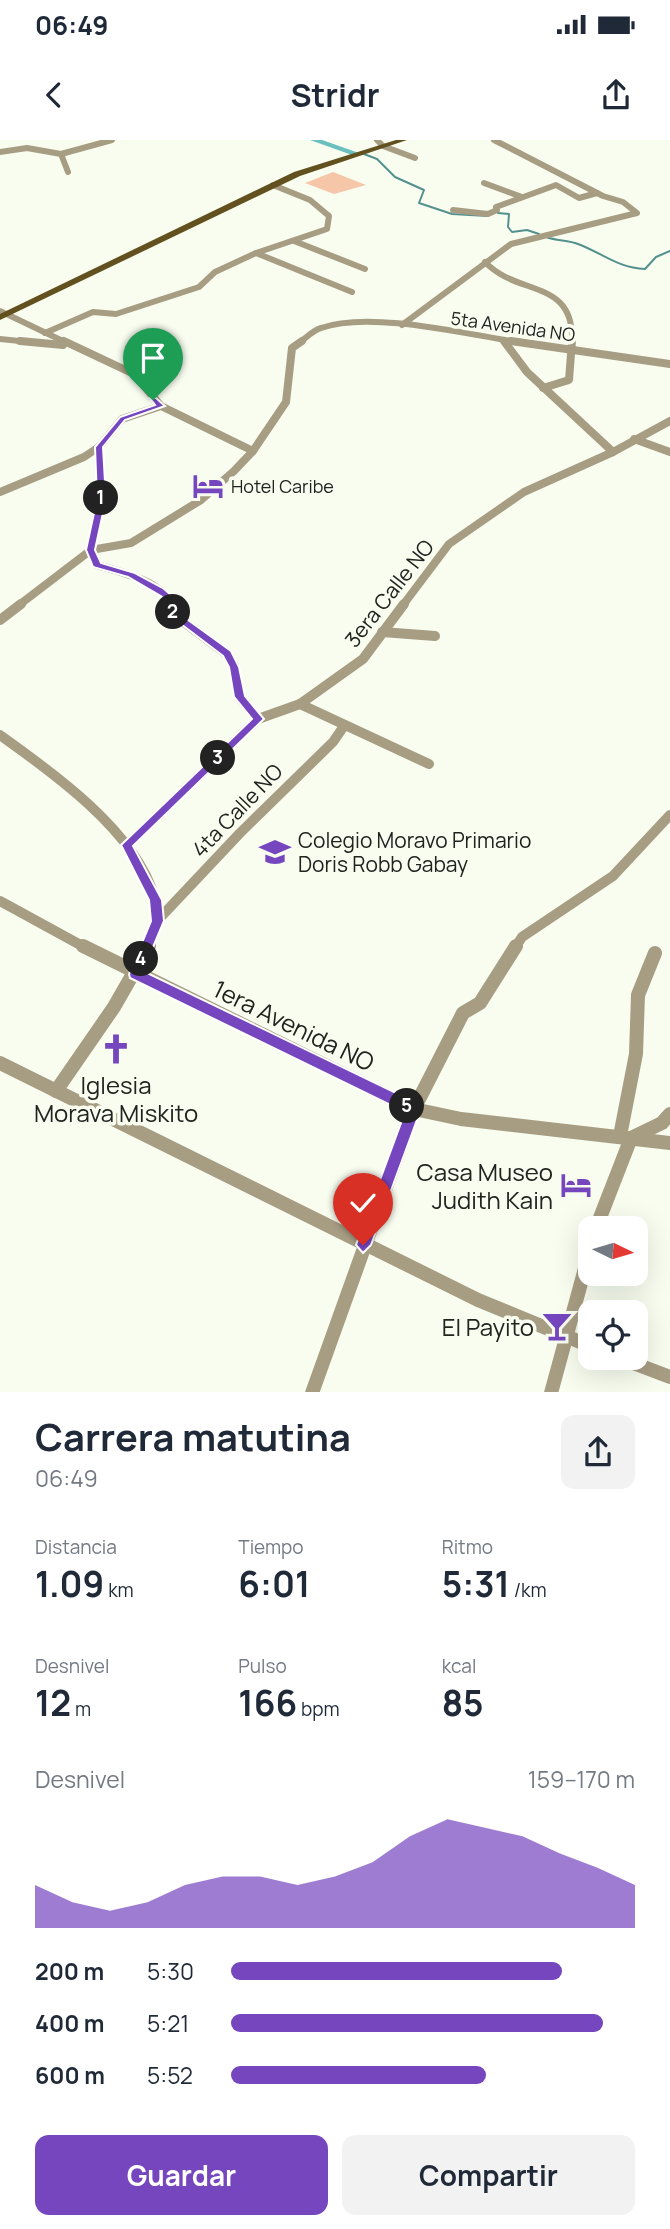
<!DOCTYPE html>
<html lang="es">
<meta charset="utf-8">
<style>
:root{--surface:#fff;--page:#f2f2f3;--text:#1f2937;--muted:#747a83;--accent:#7546be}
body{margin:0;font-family:Manrope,sans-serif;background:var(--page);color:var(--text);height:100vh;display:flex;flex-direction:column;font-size:26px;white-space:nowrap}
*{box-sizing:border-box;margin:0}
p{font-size:23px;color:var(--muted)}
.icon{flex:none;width:38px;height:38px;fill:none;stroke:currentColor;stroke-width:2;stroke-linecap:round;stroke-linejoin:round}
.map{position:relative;height:1252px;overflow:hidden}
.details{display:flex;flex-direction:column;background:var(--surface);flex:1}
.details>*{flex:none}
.needle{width:46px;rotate:95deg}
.tools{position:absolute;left:578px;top:1076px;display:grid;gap:14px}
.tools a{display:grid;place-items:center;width:70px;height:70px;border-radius:14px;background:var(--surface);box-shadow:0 7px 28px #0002;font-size:35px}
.pin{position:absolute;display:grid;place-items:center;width:60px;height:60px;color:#fff;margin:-72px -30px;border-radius:50% 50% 50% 0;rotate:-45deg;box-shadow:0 0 7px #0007}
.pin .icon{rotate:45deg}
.km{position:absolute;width:35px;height:35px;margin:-18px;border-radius:50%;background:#222;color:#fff;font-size:19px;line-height:35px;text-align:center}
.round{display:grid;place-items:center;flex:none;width:74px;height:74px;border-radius:14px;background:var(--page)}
.summary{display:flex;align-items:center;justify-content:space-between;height:119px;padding:0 35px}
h1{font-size:38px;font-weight:700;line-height:52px}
.metrics{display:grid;grid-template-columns:repeat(3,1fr);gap:10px;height:119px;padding:7px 35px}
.metrics div{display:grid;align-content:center}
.metrics b{font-size:35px;font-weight:700}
.metrics small{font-size:19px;font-weight:400}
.metrics p{font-size:19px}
.chart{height:196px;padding:14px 35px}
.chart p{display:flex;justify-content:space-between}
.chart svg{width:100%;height:126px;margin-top:7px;fill:var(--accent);opacity:.7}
.action{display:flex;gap:14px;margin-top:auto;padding:14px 35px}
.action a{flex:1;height:80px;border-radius:14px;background:var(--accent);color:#fff;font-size:28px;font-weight:700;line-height:80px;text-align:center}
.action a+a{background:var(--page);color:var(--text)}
ul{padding:0 35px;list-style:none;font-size:23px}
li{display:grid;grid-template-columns:112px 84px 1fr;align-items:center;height:52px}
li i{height:18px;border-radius:9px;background:var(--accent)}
.status{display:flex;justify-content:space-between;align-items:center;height:49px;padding:0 35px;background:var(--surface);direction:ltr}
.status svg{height:19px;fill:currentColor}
header{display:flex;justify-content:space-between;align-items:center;height:91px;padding:0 35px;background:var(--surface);font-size:32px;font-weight:700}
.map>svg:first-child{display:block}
.green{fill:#f5c6a8}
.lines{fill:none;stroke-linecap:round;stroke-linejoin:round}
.stream{stroke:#54918e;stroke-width:2}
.river{fill:#6ac0be;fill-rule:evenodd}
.minor-far3{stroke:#a79d83;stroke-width:6}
.minor-far2{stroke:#a79d83;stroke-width:8}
.minor-far1{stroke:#a79d83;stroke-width:10}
.minor{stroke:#a79d83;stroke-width:14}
.major{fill:#62501f;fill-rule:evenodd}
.route{fill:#7546be;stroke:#fff;stroke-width:2}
.labels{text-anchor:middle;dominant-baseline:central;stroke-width:7;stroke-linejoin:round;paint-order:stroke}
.far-street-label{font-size:18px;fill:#21231e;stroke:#f8fdf0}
.far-poi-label{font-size:18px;fill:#21231e;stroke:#f8fdf0;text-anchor:start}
.street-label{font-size:21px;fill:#21231e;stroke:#f8fdf0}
.poi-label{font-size:21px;fill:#21231e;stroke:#f8fdf0;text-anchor:start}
.near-street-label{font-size:24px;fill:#21231e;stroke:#f8fdf0}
.near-poi-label{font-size:24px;fill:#21231e;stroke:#f8fdf0;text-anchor:end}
</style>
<div class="status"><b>06:49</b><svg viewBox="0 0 49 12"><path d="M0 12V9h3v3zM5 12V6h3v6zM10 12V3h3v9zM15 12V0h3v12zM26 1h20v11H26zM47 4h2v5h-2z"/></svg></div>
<header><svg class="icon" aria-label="back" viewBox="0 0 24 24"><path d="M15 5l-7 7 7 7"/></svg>Stridr<svg class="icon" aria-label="share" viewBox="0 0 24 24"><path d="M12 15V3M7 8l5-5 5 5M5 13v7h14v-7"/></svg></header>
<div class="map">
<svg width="670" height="1253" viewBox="0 0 670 1253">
<rect width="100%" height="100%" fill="#f8fdf0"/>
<polygon class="green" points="333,32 366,45 334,54 305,43"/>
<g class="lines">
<g class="stream">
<polyline points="364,14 377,19 395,37 424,50 419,63 452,74 488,76"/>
<polyline points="498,73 509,74 508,87 512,92 527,90 539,94"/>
<path d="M 546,97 C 557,101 568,100 578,104 C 602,113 618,128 645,129 L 656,117 L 670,111"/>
</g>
<polygon class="river" points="310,0 322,0 359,13 352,15"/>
<g class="minor-far3">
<polyline points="377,0 383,6 415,18"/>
<polyline points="0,12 27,8 61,14 68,32"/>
<polyline points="61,14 112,0"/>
<polyline points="484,43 522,57"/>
<polyline points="453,70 488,74 497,70 496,67 556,45 579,58 597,53"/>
<polyline points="294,101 365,129"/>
<polyline points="256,113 352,152"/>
<path d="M 485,122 C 518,157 575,138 572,203"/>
<polyline points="0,171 67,203"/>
<polyline points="402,185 511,104 637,73 623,62 603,56 494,0"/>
<polyline points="45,193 93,172 116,174 199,147 215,132 256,113 327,89 329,76 310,60 273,45"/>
<polyline points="0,199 39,203"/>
<path d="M 299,203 C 306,198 313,190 321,188 C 370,170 470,195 523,203"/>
</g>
<g class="minor-far2">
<polyline points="20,201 63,205"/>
<polyline points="64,201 134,234 161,266 253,311"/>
<polyline points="504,201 527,232 613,312"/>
<polyline points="511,201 670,224"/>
<polyline points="543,248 569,240 572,201"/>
<polyline points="634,299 670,312"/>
<path d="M 99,307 L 101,359 L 91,410 L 97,425 C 121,432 161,441 172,465"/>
<polyline points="0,352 84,317 99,307 122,279 161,266"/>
<polyline points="19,465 91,410 131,403 201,360 234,331 253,311 286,262 292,208 302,201"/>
<polyline points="403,465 449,404 524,352 613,312 670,281"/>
</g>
<g class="minor-far1">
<polyline points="171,464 176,476 227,514 234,526 239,557 258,579"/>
<polyline points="0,480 21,464"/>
<polyline points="382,492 435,496"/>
<polyline points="300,564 429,624"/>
<path d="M 0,595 C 52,632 136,692 154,756 C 160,773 155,791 148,808"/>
<polyline points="127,705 258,579 300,564 363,519 404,464"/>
<polyline points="0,761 86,808"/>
<polyline points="157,781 240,693 333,602 344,586"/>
<polyline points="515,808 522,797 613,736 670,675"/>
</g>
<g class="minor">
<polyline points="83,806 414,969 461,979 670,1003"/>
<polyline points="0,923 478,1160 590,1206"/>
<polyline points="56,951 114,867 149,806"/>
<polyline points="620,996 636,914 638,855 655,813"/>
<polyline points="596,1088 631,998 662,983 670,974"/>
<polyline points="620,1218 670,1237"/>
<polyline points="312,1253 414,969 463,873 480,863 516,806"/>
<polyline points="551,1253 590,1110"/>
</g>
<polygon class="major" points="396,0 407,0 300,36 0,180 0,174 294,32"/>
</g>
<polygon class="route" points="150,258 156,258 165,266 125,280 103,307 106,359 95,410 101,423 135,433 163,448 171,455 180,474 231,511 239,527 245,556 264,579 133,706 162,760 164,781 143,831 419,964 421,969 371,1105 363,1113 356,1105 405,972 130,838 129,834 151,781 149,760 121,705 252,579 234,557 229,527 223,516 173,478 164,458 128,437 93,427 86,410 97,359 95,307 120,277 155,265"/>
<defs>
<g id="hotel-bare" transform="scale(2.415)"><path d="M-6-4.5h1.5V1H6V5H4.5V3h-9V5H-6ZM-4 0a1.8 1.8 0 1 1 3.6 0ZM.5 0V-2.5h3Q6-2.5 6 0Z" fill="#7546be" stroke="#f8fdf0" stroke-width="2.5" paint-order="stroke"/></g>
<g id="school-bare" transform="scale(2.415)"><path d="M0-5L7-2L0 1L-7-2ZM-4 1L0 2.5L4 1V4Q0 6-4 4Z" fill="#7546be" stroke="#f8fdf0" stroke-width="2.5" paint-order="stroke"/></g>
<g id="church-bare" transform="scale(2.415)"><path d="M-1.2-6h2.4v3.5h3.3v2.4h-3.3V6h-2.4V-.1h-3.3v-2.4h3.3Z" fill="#7546be" stroke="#f8fdf0" stroke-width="2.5" paint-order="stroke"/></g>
<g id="bar-bare" transform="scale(2.415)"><path d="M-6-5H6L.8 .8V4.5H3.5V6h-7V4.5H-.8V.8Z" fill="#7546be" stroke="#f8fdf0" stroke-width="2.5" paint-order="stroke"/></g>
</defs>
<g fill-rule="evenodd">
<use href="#hotel-bare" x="208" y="346"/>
<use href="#school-bare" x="275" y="712"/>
<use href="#church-bare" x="116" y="909"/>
<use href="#hotel-bare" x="576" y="1045"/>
<use href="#bar-bare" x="557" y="1186"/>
</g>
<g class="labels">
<g class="far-street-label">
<text transform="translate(513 186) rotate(8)">5ta Avenida NO</text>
</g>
<g class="far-poi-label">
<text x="231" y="346">Hotel Caribe</text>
</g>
<g class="street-label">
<text transform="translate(389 453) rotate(-52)">3era Calle NO</text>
<text transform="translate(237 670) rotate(-46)">4ta Calle NO</text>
</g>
<g class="poi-label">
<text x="298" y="700">Colegio Moravo Primario<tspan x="298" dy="24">Doris Robb Gabay</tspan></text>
</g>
<g class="near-street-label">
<text transform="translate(294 885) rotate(26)">1era Avenida NO</text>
</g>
<g class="near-poi-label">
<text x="116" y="944" text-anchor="middle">Iglesia<tspan x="116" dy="28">Morava Miskito</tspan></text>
<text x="553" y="1031">Casa Museo<tspan x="553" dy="28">Judith Kain</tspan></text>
<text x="534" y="1186">El Payito</text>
</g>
</g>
</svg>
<div class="tools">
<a><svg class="needle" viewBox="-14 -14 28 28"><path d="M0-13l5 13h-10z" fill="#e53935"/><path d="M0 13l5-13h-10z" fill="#747a83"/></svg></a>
<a><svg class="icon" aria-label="locate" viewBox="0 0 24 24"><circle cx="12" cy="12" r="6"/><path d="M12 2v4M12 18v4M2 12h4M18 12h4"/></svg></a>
</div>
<div class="pin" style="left:153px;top:260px;background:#1e9e55"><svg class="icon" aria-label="arrive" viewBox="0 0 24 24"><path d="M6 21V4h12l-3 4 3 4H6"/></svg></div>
<div class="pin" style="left:363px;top:1105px;background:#d93025"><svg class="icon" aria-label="check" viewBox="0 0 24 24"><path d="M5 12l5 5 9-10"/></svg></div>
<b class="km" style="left:101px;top:358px">1</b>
<b class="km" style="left:173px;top:472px">2</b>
<b class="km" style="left:218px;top:618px">3</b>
<b class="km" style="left:141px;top:819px">4</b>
<b class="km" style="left:407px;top:966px">5</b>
</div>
<section class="details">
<div class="summary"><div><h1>Carrera matutina</h1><p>06:49</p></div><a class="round"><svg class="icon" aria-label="share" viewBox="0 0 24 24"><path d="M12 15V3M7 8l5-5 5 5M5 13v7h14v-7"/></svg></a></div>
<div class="metrics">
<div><p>Distancia</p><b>1.09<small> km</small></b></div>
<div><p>Tiempo</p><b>6:01</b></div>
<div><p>Ritmo</p><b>5:31<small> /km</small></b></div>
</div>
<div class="metrics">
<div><p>Desnivel</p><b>12<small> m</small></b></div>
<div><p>Pulso</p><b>166<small> bpm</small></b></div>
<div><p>kcal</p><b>85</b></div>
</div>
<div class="chart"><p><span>Desnivel</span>159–170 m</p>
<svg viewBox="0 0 160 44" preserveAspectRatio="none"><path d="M0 44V29L10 35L20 38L30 35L40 29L50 26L60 26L70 29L80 26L90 21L100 12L110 6L120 9L130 12L140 18L150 23L160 29V44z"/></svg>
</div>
<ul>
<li><b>200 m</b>5:30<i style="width:82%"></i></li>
<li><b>400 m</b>5:21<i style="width:92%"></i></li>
<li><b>600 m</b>5:52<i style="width:63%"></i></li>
</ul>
<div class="action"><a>Guardar</a><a>Compartir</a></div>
</section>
